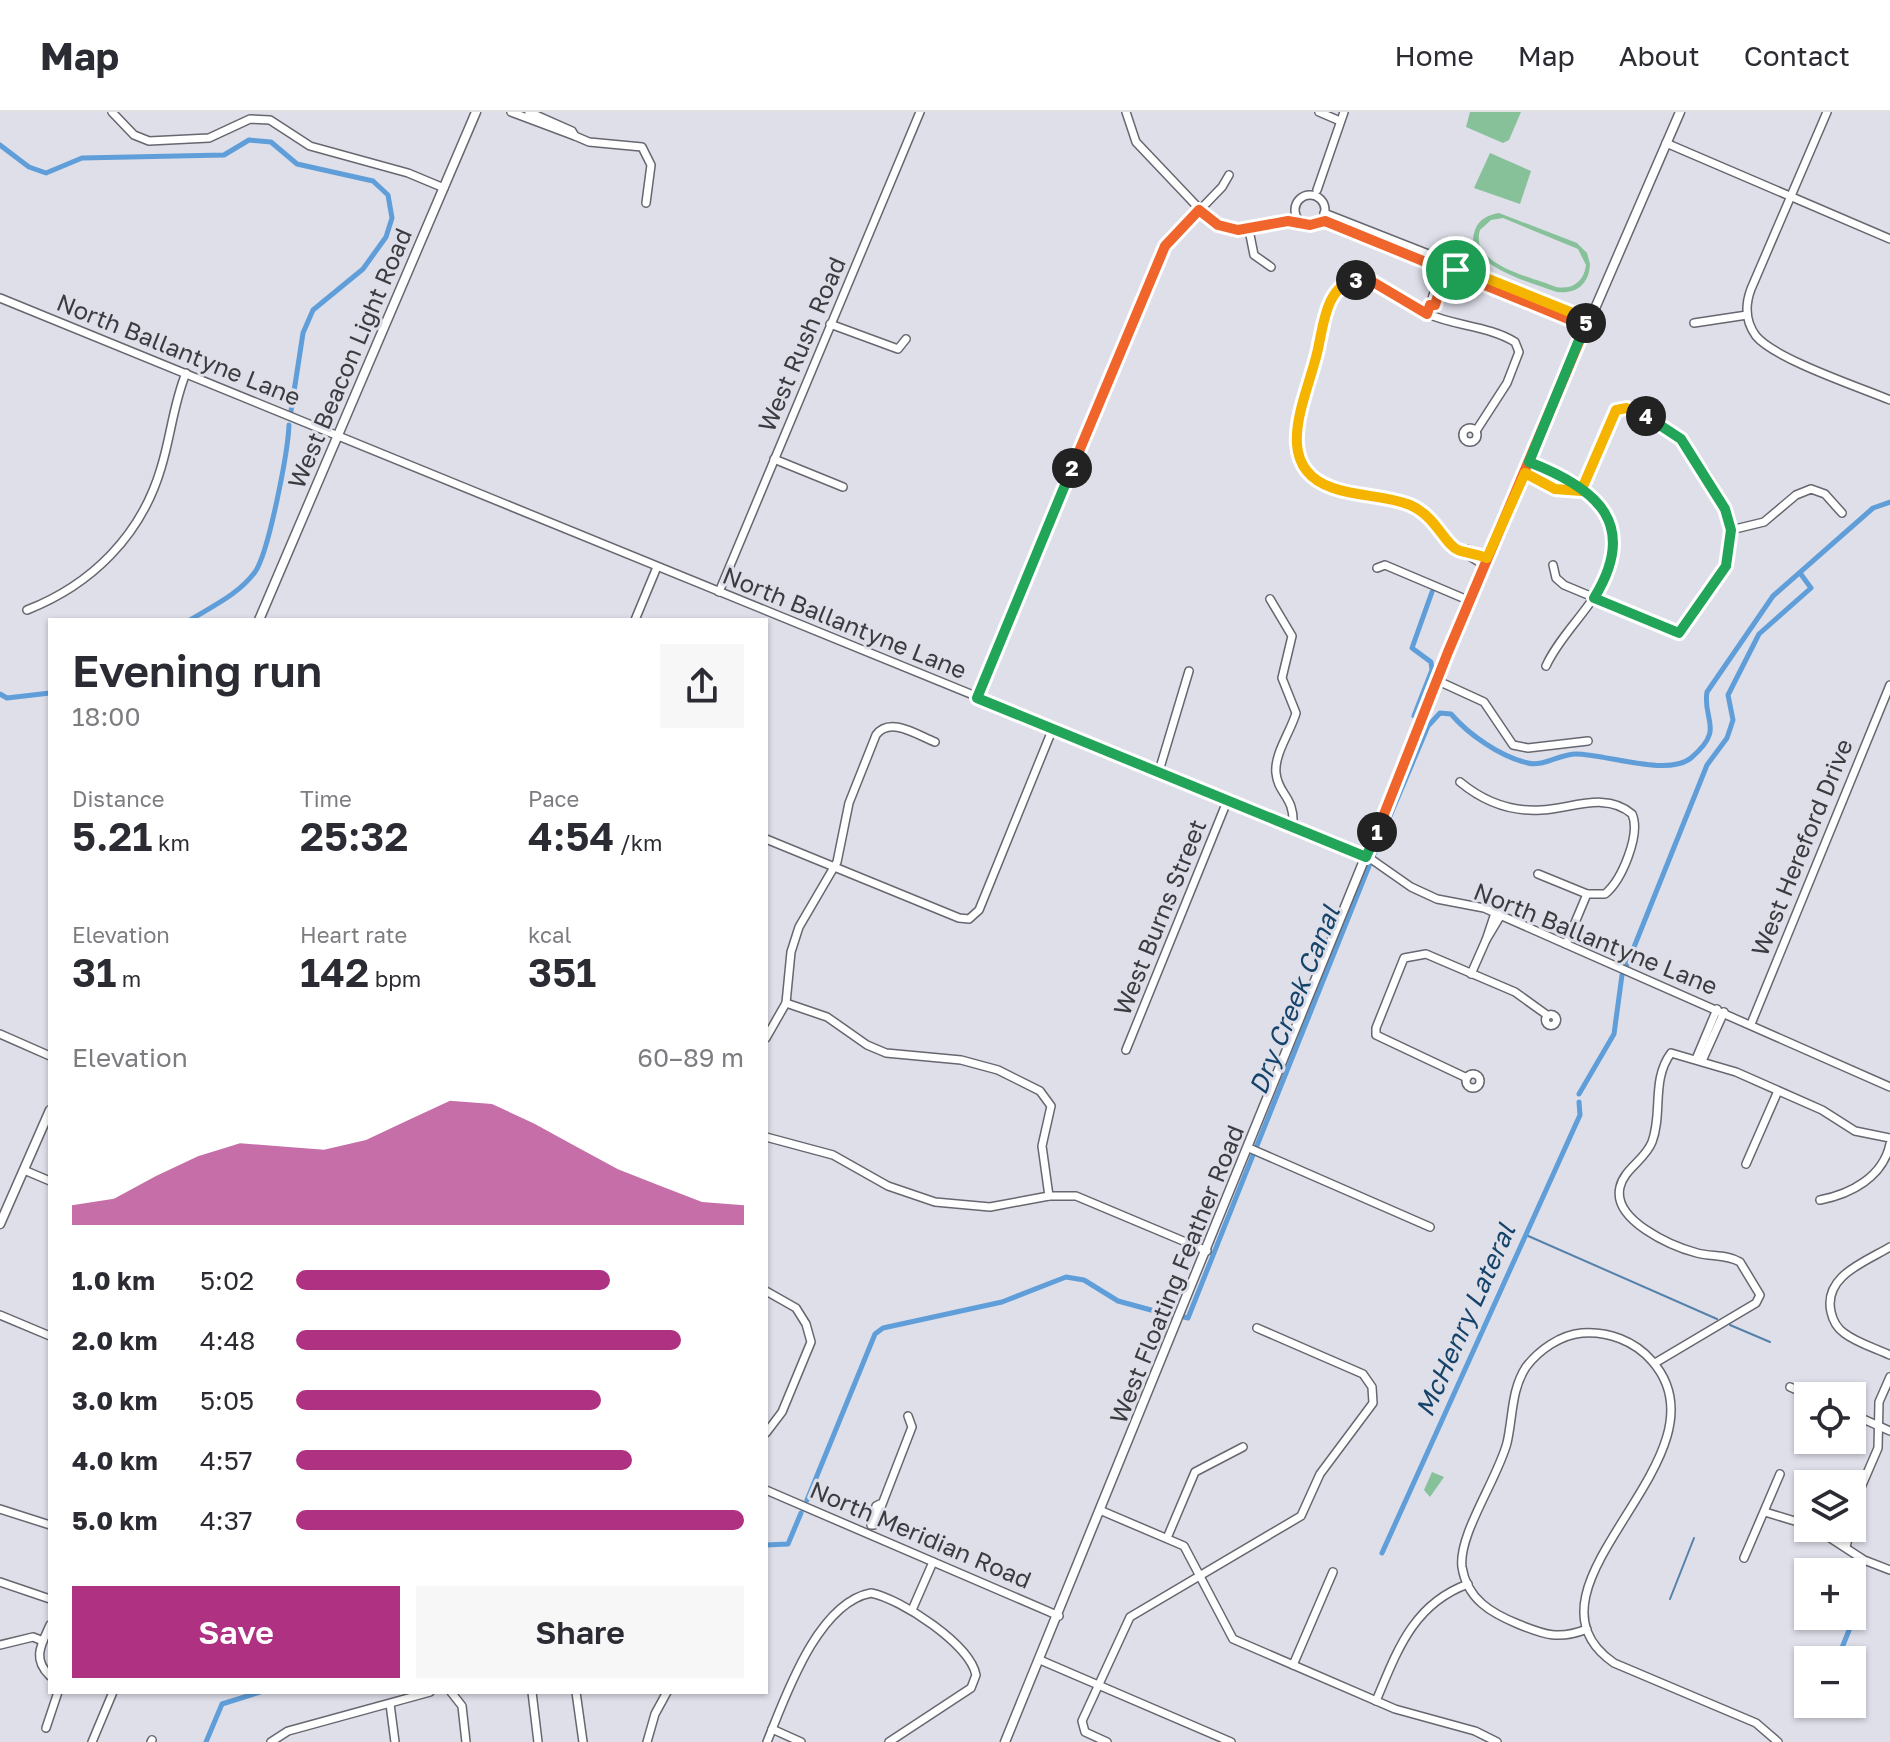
<!DOCTYPE html>
<meta charset="utf-8">
<style>
:root{--surface:#fff;--page:#f7f7f7;--text:#2b2b33;--muted:#7c7c81;--line:#e1e1e2;--accent:#af3282}
body{margin:0;font-family:"Golos Text",sans-serif;background:var(--page);color:var(--text);height:100vh;display:flex;flex-direction:column;font-size:30px;white-space:nowrap}
*{box-sizing:border-box;margin:0}
p{font-size:26px;color:var(--muted)}
.icon{flex:none;width:44px;height:44px;fill:none;stroke:currentColor;stroke-width:2;stroke-linecap:round;stroke-linejoin:round}
.map{position:relative;flex:1;overflow:hidden}
.panel{position:absolute;left:48px;top:506px;width:720px;height:1076px;display:flex;flex-direction:column;background:var(--surface);border-radius:0px;box-shadow:0 2px 6px #0004}
.panel>*{flex:none}
.tools{position:absolute;left:1794px;top:1270px;display:grid;gap:16px}
.tools a{display:grid;place-items:center;width:72px;height:72px;border-radius:0px;background:var(--surface);box-shadow:0 2px 6px #0004;font-size:40px}
.pin{position:absolute;display:grid;place-items:center;width:68px;height:68px;color:#fff;margin:-34px;border:4px solid #fff;border-radius:50%;box-shadow:0 2px 8px #0007}
.km{position:absolute;width:40px;height:40px;margin:-20px;border-radius:50%;background:#222;color:#fff;font-size:22px;line-height:40px;text-align:center}
.round{display:grid;place-items:center;flex:none;width:84px;height:84px;border-radius:0px;background:var(--page)}
.headline{display:flex;align-items:center;justify-content:space-between;height:136px;padding:0 24px}
h1{font-size:44px;font-weight:600;line-height:60px}
.metrics{display:grid;grid-template-columns:repeat(3,1fr);gap:12px;height:136px;padding:8px 24px}
.metrics div{display:grid;align-content:center}
.metrics b{font-size:40px;font-weight:600}
.metrics small{font-size:22px;font-weight:400}
.metrics p{font-size:22px}
.chart{height:224px;padding:16px 24px}
.chart p{display:flex;justify-content:space-between}
.chart svg{width:100%;height:144px;margin-top:8px;fill:var(--accent);opacity:.7}
.action{display:flex;gap:16px;margin-top:auto;padding:16px 24px}
.action a{flex:1;height:92px;border-radius:0px;background:var(--accent);color:#fff;font-size:32px;font-weight:600;line-height:92px;text-align:center}
.action a+a{background:var(--page);color:var(--text)}
ul{padding:0 24px;list-style:none;font-size:26px}
li{display:grid;grid-template-columns:128px 96px 1fr;align-items:center;height:60px}
li i{height:20px;border-radius:10px;background:var(--accent)}
header{display:flex;align-items:center;gap:48px;box-sizing:border-box;height:112px;padding:0 40px;background:var(--surface);border-bottom:2px solid var(--line)}
header strong{font-size:38px}
nav{display:flex;gap:44px;margin-inline-start:auto;font-size:28px}
.map>svg:first-child{display:block}
.green{fill:#87c199;fill-rule:evenodd}
.lines{fill:none;stroke-linecap:round;stroke-linejoin:round}
.stream{stroke:#5581ab;stroke-width:2}
.canal{stroke:#609ed9;stroke-width:5}
.minor-casing{stroke:#66676f;stroke-width:10}
.major-casing{stroke:#66676f;stroke-width:11}
.minor{stroke:#fff;stroke-width:7}
.major{stroke:#fff;stroke-width:8}
.split-1-casing{stroke:#fff;stroke-width:16}
.split-2-casing{stroke:#fff;stroke-width:16}
.split-3-casing{stroke:#fff;stroke-width:16}
.split-4-casing{stroke:#fff;stroke-width:16}
.split-5-casing{stroke:#fff;stroke-width:16}
.split-6-casing{stroke:#fff;stroke-width:16}
.split-1{stroke:#f0652b;stroke-width:10}
.split-2{stroke:#22a559;stroke-width:10}
.split-3{stroke:#f0652b;stroke-width:10}
.split-4{stroke:#f5b400;stroke-width:10}
.split-5{stroke:#22a559;stroke-width:10}
.split-6{stroke:#f5b400;stroke-width:10}
.labels{text-anchor:middle;dominant-baseline:central;stroke-width:6;stroke-linejoin:round;paint-order:stroke}
.street-label{font-size:24px;fill:#3b3c3f;stroke:#dedfe9}
.water-label{font-size:26px;font-style:italic;fill:#15436a;stroke:#dedfe9}
</style>
<header>
<strong>Map</strong>
<nav><a>Home</a><a>Map</a><a>About</a><a>Contact</a></nav>
</header>
<div class="map">
<svg width="1890" height="1630" viewBox="0 0 1890 1630">
<rect width="100%" height="100%" fill="#dedfe9"/>
<g class="green">
<polygon points="1470,0 1521,0 1509,28 1503,31 1466,15"/>
<polygon points="1490,41 1531,59 1520,92 1474,76"/>
<path d="M 1499,101 L 1577,131 L 1587,141 L 1590,152 C 1589,172 1577,182 1557,180 C 1533,171 1461,153 1475,118 C 1479,107 1488,103 1499,101 ZM 1503,106 L 1578,137 L 1586,153 C 1584,170 1572,178 1556,175 C 1532,165 1469,153 1480,118 L 1491,108 Z"/>
<polygon points="1432,1360 1444,1365 1430,1385 1424,1378"/>
</g>
<g class="lines">
<g class="stream">
<polyline points="1526,1123 1717,1207"/>
<polyline points="1730,1213 1770,1230"/>
<polyline points="1670,1487 1694,1426"/>
</g>
<g class="canal">
<polyline points="0,33 29,55 46,61 82,46 224,43 249,28 271,30 297,52 373,69 388,83 392,106 386,125 363,157 313,198 303,221 291,299"/>
<path d="M 190,508 C 213,494 239,482 255,460 C 269,440 288,339 289,313"/>
<polyline points="0,582 7,586 50,581"/>
<polyline points="1414,604 1432,558 1431,550 1412,536 1432,480"/>
<path d="M 1374,742 L 1428,614 L 1440,601 L 1451,602 C 1469,623 1501,645 1528,651 C 1543,655 1560,642 1576,642 C 1605,642 1668,665 1691,646 C 1726,616 1702,609 1707,580 L 1773,484 L 1873,396 L 1890,390"/>
<polyline points="1626,855 1707,653 1727,626 1733,608 1728,583 1759,522 1811,476 1800,461"/>
<polyline points="1579,982 1614,922 1622,863"/>
<polyline points="1256,1036 1369,754"/>
<polyline points="1184,1205 1188,1206 1253,1043"/>
<polyline points="807,1388 875,1222 883,1216 1002,1190 1066,1165 1084,1168 1118,1189 1173,1204"/>
<polyline points="766,1433 788,1432 801,1401"/>
<polyline points="1382,1441 1580,1003 1579,990"/>
<polyline points="1837,1548 1856,1501"/>
<polyline points="206,1630 222,1592 260,1580"/>
</g>
<g class="minor-casing">
<g id="minor">
<polyline points="112,0 134,23 149,29 209,26 250,7 270,8 310,34 408,61 444,76"/>
<polyline points="511,0 575,24 572,19 529,0"/>
<polyline points="1126,0 1136,30 1210,108 1238,118 1288,109"/>
<polyline points="1319,0 1340,9"/>
<path d="M 1827,0 L 1751,177 C 1745,193 1745,209 1756,224 C 1775,247 1859,275 1890,288"/>
<polyline points="575,24 589,30 642,35 651,53 646,91"/>
<polyline points="1666,31 1890,127"/>
<polyline points="1317,78 1344,0"/>
<circle cx="1310" cy="98" r="15"/>
<polyline points="1324,101 1436,145 1437,150"/>
<polyline points="1321,108 1433,153 1437,150 1456,158 1458,162 1578,211 1580,208 1587,211"/>
<polyline points="1249,118 1254,143 1271,155"/>
<polyline points="1456,158 1461,156 1580,204 1580,208"/>
<polyline points="0,186 1228,687 1371,747 1411,775 1437,787 1484,796 1890,975"/>
<polyline points="1430,193 1435,193 1446,167 1443,164"/>
<polyline points="1427,202 1439,165 1443,164 1447,154"/>
<polyline points="1694,211 1747,203"/>
<polyline points="830,212 898,237 906,227"/>
<circle cx="1470" cy="323" r="7"/>
<polyline points="774,347 843,375"/>
<path d="M 1529,350 C 1598,377 1642,415 1592,488 C 1577,510 1557,530 1546,554"/>
<polyline points="1525,361 1555,377 1581,379"/>
<path d="M 1581,379 L 1614,302 L 1620,296 C 1669,295 1723,375 1731,418"/>
<path d="M 1461,439 C 1439,429 1438,403 1408,392 C 1378,381 1333,387 1310,363 C 1300,353 1294,338 1295,324 C 1296,306 1306,289 1311,272 C 1318,245 1320,177 1352,169 C 1378,161 1406,192 1428,202 C 1455,214 1489,214 1515,230 L 1519,240 L 1507,271 L 1476,319"/>
<polyline points="1484,453 1461,439 1467,437 1487,446"/>
<polyline points="1553,453 1556,466 1564,473 1679,521 1726,454 1731,418 1764,410 1796,383 1811,377 1825,382 1842,401"/>
<polyline points="1377,456 1385,453 1470,489"/>
<polyline points="719,480 920,0"/>
<path d="M 1270,487 L 1292,524 L 1282,566 L 1296,601 C 1291,619 1274,642 1276,661 C 1278,683 1295,684 1293,714"/>
<path d="M 27,498 C 91,473 141,424 161,356 C 171,324 173,293 186,261"/>
<polyline points="635,508 657,455"/>
<polyline points="1436,568 1484,590 1513,633 1528,636 1588,629"/>
<polyline points="977,586 1165,134 1222,75 1229,63"/>
<polyline points="1159,659 1189,559"/>
<path d="M 1460,670 C 1483,689 1510,700 1541,698 C 1570,697 1606,679 1632,702 C 1641,722 1622,768 1605,782 L 1587,782 L 1538,762"/>
<polyline points="766,727 959,806 969,807 979,798 1053,616"/>
<polyline points="1495,801 1486,828 1501,803"/>
<polyline points="1566,832 1587,782"/>
<polyline points="1471,862 1486,828"/>
<polyline points="786,891 827,905 867,933 886,941 961,948 998,958 1040,979 1051,994 1042,1034 1049,1084"/>
<circle cx="1551" cy="908" r="5.5"/>
<polyline points="1751,912 1890,573"/>
<polyline points="0,922 50,944"/>
<path d="M 766,926 L 786,891 L 791,840 L 799,815 L 837,750 L 849,691 L 876,623 C 890,604 917,623 935,630"/>
<polyline points="1126,938 1228,687"/>
<polyline points="1696,947 1717,897"/>
<polyline points="1702,949 1724,900"/>
<circle cx="1473" cy="969" r="7"/>
<polyline points="1467,966 1376,923 1376,916 1404,846 1426,842 1515,880 1547,903"/>
<polyline points="766,1025 833,1043 888,1074 935,1090 990,1095 1049,1084 1076,1084 1207,1139"/>
<polyline points="1249,1036 1430,1115"/>
<polyline points="1746,1052 1778,979"/>
<polyline points="24,1058 50,1069"/>
<path d="M 1820,1088 C 1851,1082 1883,1065 1890,1032"/>
<path d="M 1890,1135 C 1865,1150 1823,1164 1831,1200 C 1833,1209 1837,1216 1844,1221 C 1857,1231 1875,1236 1890,1243"/>
<polyline points="766,1179 796,1196 806,1212 811,1230 782,1300 766,1321"/>
<polyline points="0,1203 50,1224"/>
<path d="M 1655,1251 L 1756,1191 L 1760,1183 L 1740,1150 C 1726,1142 1712,1145 1697,1141 C 1671,1134 1612,1108 1620,1075 C 1624,1057 1645,1048 1652,1030 C 1663,1001 1651,968 1671,941 L 1736,960 L 1822,998 L 1855,1019 L 1890,1026"/>
<polyline points="1790,1275 1810,1284"/>
<polyline points="1852,1302 1890,1319"/>
<polyline points="766,1378 1059,1504"/>
<polyline points="880,1392 876,1394 871,1413 874,1413 912,1315 908,1304"/>
<polyline points="0,1397 50,1413"/>
<polyline points="1102,1399 1184,1434 1233,1527 1395,1597 1475,1619 1497,1630"/>
<polyline points="1765,1400 1808,1413"/>
<polyline points="1815,1416 1864,1448 1890,1458"/>
<polyline points="1167,1426 1195,1360 1243,1335"/>
<polyline points="1846,1435 1859,1380 1878,1336 1879,1290 1890,1265"/>
<polyline points="1744,1446 1780,1362"/>
<polyline points="0,1470 50,1487"/>
<polyline points="912,1498 933,1450"/>
<path d="M 50,1513 C 41,1533 32,1547 50,1564"/>
<path d="M 1587,1517 C 1559,1528 1545,1523 1518,1512 C 1491,1501 1467,1487 1462,1455 C 1458,1423 1497,1368 1507,1331 C 1513,1305 1511,1278 1526,1255 C 1539,1238 1560,1223 1582,1221 C 1608,1219 1635,1229 1652,1249 C 1737,1345 1504,1475 1614,1551 L 1756,1611 L 1778,1630"/>
<polyline points="0,1533 33,1525 43,1529"/>
<polyline points="1040,1548 1231,1630"/>
<polyline points="1293,1553 1333,1460"/>
<polyline points="451,1580 462,1594 466,1630"/>
<polyline points="532,1580 538,1630"/>
<polyline points="576,1580 583,1630"/>
<path d="M 1376,1589 C 1397,1539 1413,1492 1468,1472"/>
<polyline points="390,1592 395,1630"/>
<polyline points="46,1616 58,1580"/>
<polyline points="772,1617 801,1630"/>
<polyline points="92,1630 113,1580"/>
<polyline points="151,1630 152,1628"/>
<polyline points="271,1630 288,1619 430,1580"/>
<polyline points="647,1630 655,1602 667,1580"/>
<path d="M 767,1630 C 785,1586 817,1491 871,1481 C 901,1487 970,1532 976,1563 L 971,1576 L 889,1630"/>
<polyline points="1107,1630 1085,1620 1082,1609 1130,1505 1301,1404 1320,1362 1373,1291 1372,1275 1363,1262 1257,1216"/>
</g>
</g>
<g class="major-casing">
<g id="major">
<polyline points="259,508 476,0"/>
<polyline points="0,1112 50,998"/>
<polyline points="1005,1630 1487,446 1680,0"/>
</g>
</g>
<use href="#minor" class="minor"/>
<use href="#major" class="major"/>
</g>
<g class="lines">
<g class="split-1-casing">
<polyline id="split-1" points="1377,720 1448,540 1587,211 1580,208 1578,211 1458,162 1456,158"/>
</g>
<g class="split-2-casing">
<polyline id="split-2" points="1072,356 977,586 1366,745 1377,720"/>
</g>
<g class="split-3-casing">
<polyline id="split-3" points="1072,356 1165,134 1199,98 1218,113 1238,118 1288,109 1310,113 1325,109 1433,153 1447,154 1435,193 1430,193 1427,202 1373,170 1356,168"/>
</g>
<g class="split-4-casing">
<path id="split-4" d="M 1356,168 C 1328,173 1324,208 1319,232 C 1311,279 1266,353 1333,376 C 1358,385 1385,383 1410,393 C 1436,404 1444,432 1458,438 C 1466,441 1477,442 1487,446 L 1525,361 L 1555,377 L 1581,379 L 1616,298 L 1627,296 L 1646,304"/>
</g>
<g class="split-5-casing">
<path id="split-5" d="M 1586,211 L 1529,350 C 1599,377 1639,413 1594,486 L 1679,521 L 1726,454 L 1731,418 L 1725,397 L 1681,327 L 1646,304"/>
</g>
<g class="split-6-casing">
<polyline id="split-6" points="1456,158 1461,156 1580,204 1580,208 1586,211"/>
</g>
<use href="#split-1" class="split-1"/>
<use href="#split-2" class="split-2"/>
<use href="#split-3" class="split-3"/>
<use href="#split-4" class="split-4"/>
<use href="#split-5" class="split-5"/>
<use href="#split-6" class="split-6"/>
</g>
<g class="labels">
<g class="street-label">
<text transform="translate(801 232) rotate(-67)">West Rush Road</text>
<text transform="translate(179 237) rotate(22)">North Ballantyne Lane</text>
<text transform="translate(349 246) rotate(-67)">West Beacon Light Road</text>
<text transform="translate(845 510) rotate(22)">North Ballantyne Lane</text>
<text transform="translate(1801 735) rotate(-68)">West Hereford Drive</text>
<text transform="translate(1159 805) rotate(-68)">West Burns Street</text>
<text transform="translate(1596 826) rotate(22)">North Ballantyne Lane</text>
<text transform="translate(1176 1162) rotate(-68)">West Floating Feather Road</text>
<text transform="translate(921 1422) rotate(23)">North Meridian Road</text>
</g>
<g class="water-label">
<text transform="translate(1294 888) rotate(-68)">Dry Creek Canal</text>
<text transform="translate(1465 1208) rotate(-66)">McHenry Lateral</text>
</g>
</g>
</svg>
<div class="tools">
<a><svg class="icon" aria-label="locate" viewBox="0 0 24 24"><circle cx="12" cy="12" r="6"/><path d="M12 2v4M12 18v4M2 12h4M18 12h4"/></svg></a>
<a><svg class="icon" aria-label="layers" viewBox="0 0 24 24"><path d="M12 4l9 5-9 5-9-5zM3 14l9 5 9-5"/></svg></a>
<a>+</a>
<a>−</a>
</div>
<div class="pin" style="left:1456px;top:158px;background:#1e9e55"><svg class="icon" aria-label="arrive" viewBox="0 0 24 24"><path d="M6 21V4h12l-3 4 3 4H6"/></svg></div>
<b class="km" style="left:1377px;top:720px">1</b>
<b class="km" style="left:1072px;top:356px">2</b>
<b class="km" style="left:1356px;top:168px">3</b>
<b class="km" style="left:1646px;top:304px">4</b>
<b class="km" style="left:1586px;top:211px">5</b>
<section class="panel">
<div class="headline"><div><h1>Evening run</h1><p>18:00</p></div><a class="round"><svg class="icon" aria-label="share" viewBox="0 0 24 24"><path d="M12 15V3M7 8l5-5 5 5M5 13v7h14v-7"/></svg></a></div>
<div class="metrics">
<div><p>Distance</p><b>5.21<small> km</small></b></div>
<div><p>Time</p><b>25:32</b></div>
<div><p>Pace</p><b>4:54<small> /km</small></b></div>
</div>
<div class="metrics">
<div><p>Elevation</p><b>31<small> m</small></b></div>
<div><p>Heart rate</p><b>142<small> bpm</small></b></div>
<div><p>kcal</p><b>351</b></div>
</div>
<div class="chart"><p><span>Elevation</span>60–89 m</p>
<svg viewBox="0 0 160 44" preserveAspectRatio="none"><path d="M0 44V38L10 36L20 29L30 23L40 19L50 20L60 21L70 18L80 12L90 6L100 7L110 13L120 20L130 27L140 32L150 37L160 38V44z"/></svg>
</div>
<ul>
<li><b>1.0 km</b>5:02<i style="width:70%"></i></li>
<li><b>2.0 km</b>4:48<i style="width:86%"></i></li>
<li><b>3.0 km</b>5:05<i style="width:68%"></i></li>
<li><b>4.0 km</b>4:57<i style="width:75%"></i></li>
<li><b>5.0 km</b>4:37<i style="width:100%"></i></li>
</ul>
<div class="action"><a>Save</a><a>Share</a></div>
</section>
</div>
